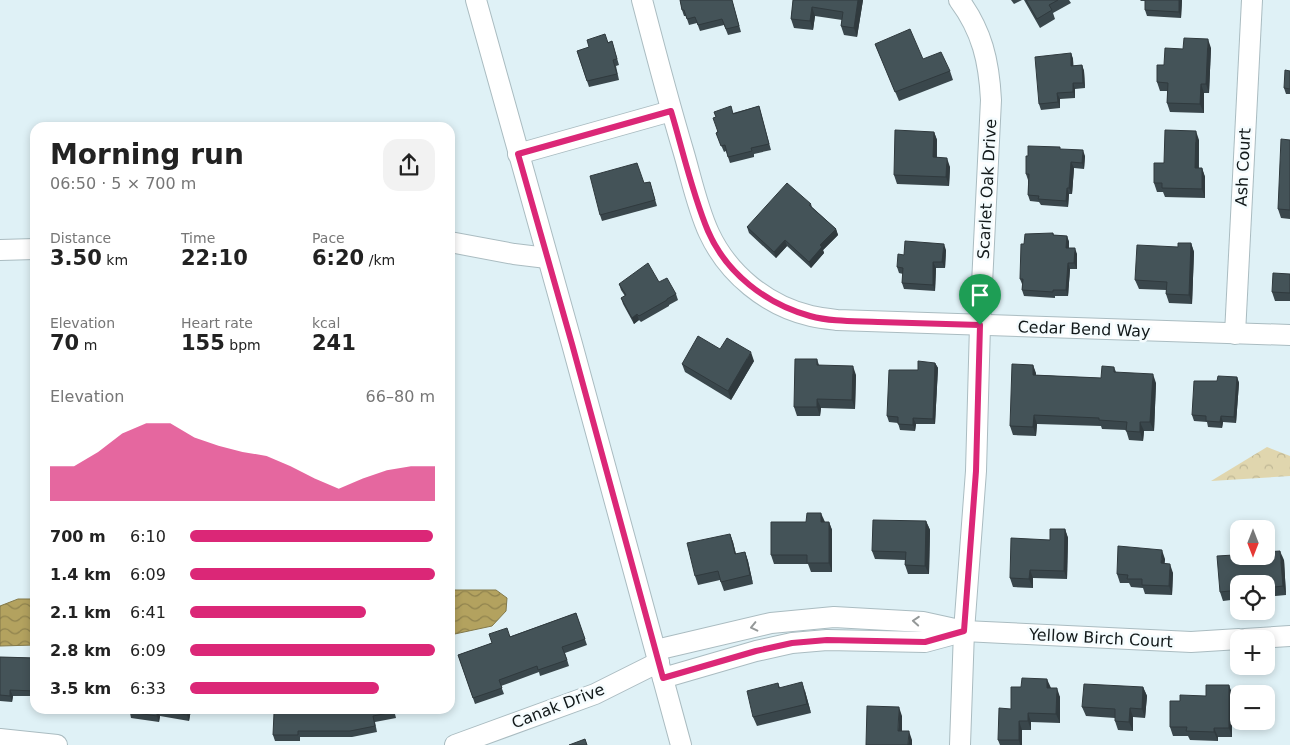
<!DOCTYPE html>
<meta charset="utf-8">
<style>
:root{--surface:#fff;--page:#f2f2f2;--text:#222;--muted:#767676;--accent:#db2777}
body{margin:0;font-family:"DejaVu Sans",sans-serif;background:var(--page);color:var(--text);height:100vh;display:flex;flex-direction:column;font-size:19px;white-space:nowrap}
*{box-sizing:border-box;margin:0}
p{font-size:16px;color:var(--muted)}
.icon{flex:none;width:28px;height:28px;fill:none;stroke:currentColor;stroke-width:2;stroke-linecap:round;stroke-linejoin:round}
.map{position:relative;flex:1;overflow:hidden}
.details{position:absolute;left:30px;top:122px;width:425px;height:592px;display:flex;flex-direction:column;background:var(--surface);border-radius:15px;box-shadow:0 2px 8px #0003}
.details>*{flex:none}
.needle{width:32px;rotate:180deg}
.tools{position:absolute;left:1230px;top:520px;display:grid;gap:10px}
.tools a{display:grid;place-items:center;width:45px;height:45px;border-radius:10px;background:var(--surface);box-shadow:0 2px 8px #0003;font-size:25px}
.pin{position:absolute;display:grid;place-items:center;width:42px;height:42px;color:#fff;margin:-51px -21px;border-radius:50% 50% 50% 0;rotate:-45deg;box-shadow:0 0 5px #0007}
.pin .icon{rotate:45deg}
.round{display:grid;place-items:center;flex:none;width:52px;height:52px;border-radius:15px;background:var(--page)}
.summary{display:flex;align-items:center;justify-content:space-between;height:85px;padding:0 20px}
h1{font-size:28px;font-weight:700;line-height:38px}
.figures{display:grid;grid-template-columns:repeat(3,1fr);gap:8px;height:85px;padding:5px 20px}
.figures div{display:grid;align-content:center}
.figures b{font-size:21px;font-weight:700}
.figures small{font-size:14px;font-weight:400}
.figures p{font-size:14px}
.chart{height:140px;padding:10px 20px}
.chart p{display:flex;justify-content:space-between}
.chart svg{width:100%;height:90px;margin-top:5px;fill:var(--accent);opacity:.7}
ul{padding:0 20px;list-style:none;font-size:16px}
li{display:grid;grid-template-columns:80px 60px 1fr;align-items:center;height:38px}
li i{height:12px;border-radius:6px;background:var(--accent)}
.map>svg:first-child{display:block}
.forest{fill:url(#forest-crowns)}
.water{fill:url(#water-waves);stroke:#83794a}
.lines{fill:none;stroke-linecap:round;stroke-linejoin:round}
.minor-casing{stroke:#aabcc1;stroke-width:22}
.minor{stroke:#fff;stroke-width:20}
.wall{fill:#3a474c}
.shaded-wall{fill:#303a3e}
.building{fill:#445358;stroke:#303a3e}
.oneway{stroke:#949898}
.route-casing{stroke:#fff;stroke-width:10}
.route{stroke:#db2777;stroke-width:6}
.labels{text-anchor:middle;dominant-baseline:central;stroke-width:5;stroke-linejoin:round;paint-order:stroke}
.street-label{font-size:16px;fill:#12191a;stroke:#f5fcfe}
</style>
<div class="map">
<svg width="1290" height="745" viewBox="0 0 1290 745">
<defs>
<pattern id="forest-crowns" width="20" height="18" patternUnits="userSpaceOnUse" patternTransform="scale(1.25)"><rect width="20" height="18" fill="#e0d6ae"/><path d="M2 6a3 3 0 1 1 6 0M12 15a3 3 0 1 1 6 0" fill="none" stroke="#bfb795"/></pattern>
<pattern id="water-waves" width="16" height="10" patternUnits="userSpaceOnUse" patternTransform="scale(1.25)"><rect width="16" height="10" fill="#b3a25f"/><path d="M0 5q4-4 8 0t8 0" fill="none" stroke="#90834e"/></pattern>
</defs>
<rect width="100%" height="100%" fill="#dff1f6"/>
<polygon class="forest" points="1267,447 1290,456 1290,476 1211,481"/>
<g class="water">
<polygon points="450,590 496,590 507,598 506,611 492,626 450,635"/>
<polygon points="18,599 35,599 35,645 0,646 0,606"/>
</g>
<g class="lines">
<g class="minor-casing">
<g id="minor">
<polyline points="476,0 572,344 681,745"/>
<path d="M 642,0 C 655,50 668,100 683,150 C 691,177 697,207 709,233 C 728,274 767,306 811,316 C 820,318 829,319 837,320 L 1290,335"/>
<path d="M 959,0 C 982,31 989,61 991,100 L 980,325 L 976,471 L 964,631 L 960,745"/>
<polyline points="518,154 671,111"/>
<polyline points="450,242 514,254 547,258"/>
<polyline points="0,250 35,249"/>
<polyline points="1235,334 1252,0"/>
<polyline points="1245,639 1290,636"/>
<polyline points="656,650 771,623 834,617 923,622 964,631 1191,642 1239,639"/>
<polyline points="663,678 756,651 792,643 827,640 925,642 962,632"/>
<polyline points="0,739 57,745"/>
<polyline points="455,745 595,694 659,662"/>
</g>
</g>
<use href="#minor" class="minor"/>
</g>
<g class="wall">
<polygon points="680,0 732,0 741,32 728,35 724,25 700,31 697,23 689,25 686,16 684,16 682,10"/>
<polygon points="793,0 863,0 857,37 844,35 841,26 842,20 815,16 813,30 794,28 791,19"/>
<polygon points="1011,0 1022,0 1014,4"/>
<polygon points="1024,0 1069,0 1071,3 1053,13 1055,19 1040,28"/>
<polygon points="1140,0 1182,0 1181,18 1147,16 1145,10 1145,1 1141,1"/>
<polygon points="612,41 619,65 616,66 619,80 589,87 577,51"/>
<polygon points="875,44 923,59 950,71 953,80 899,101"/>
<polygon points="1211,48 1209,93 1204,93 1204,113 1170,112 1167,103 1167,91 1160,91 1157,82 1164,65 1183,49"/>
<polygon points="1071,53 1073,59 1073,66 1082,65 1084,71 1085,88 1075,89 1075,98 1060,99 1060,108 1041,110 1039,104"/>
<polygon points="1290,71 1290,94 1286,94 1284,88"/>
<polygon points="759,106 771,150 754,154 754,157 730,163 726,151 724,152 716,133 733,113"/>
<polygon points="934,132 937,140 937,157 950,167 949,186 897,184 894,175"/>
<polygon points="1199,140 1199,168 1202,168 1205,177 1205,198 1165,197 1163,192 1157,192 1154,183 1164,163"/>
<polygon points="1290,140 1290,219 1281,218 1278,209"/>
<polygon points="1060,147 1060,149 1085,156 1084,169 1074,168 1072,194 1069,194 1068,207 1041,205 1039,202 1030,201 1028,195 1028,180 1026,174 1028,156"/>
<polygon points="650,182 657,206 602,221 600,215 644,183"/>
<polygon points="811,204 812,207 836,229 838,235 823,250 824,253 811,268 787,246 776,258 749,233 747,227"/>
<polygon points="1053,233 1054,235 1067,236 1069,242 1069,248 1077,254 1077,269 1070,269 1068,296 1055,296 1055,298 1024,296 1022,290 1022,284 1020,279 1024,244"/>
<polygon points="1191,243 1194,252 1192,304 1169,303 1166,294 1166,290 1139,289 1135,280 1178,247"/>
<polygon points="946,250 945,268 936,268 935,291 904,289 902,283 903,274 899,273 897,267 904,255"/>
<polygon points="1290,274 1290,301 1275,301 1272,292"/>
<polygon points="659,282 676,294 678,300 669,305 669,306 641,322 639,320 634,324 623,304 621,298 625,296 621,290 619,284"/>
<polygon points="720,349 754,361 731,400 685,372 682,364"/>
<polygon points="817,359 819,365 856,375 855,409 821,408 820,416 797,416 794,407"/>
<polygon points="935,363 938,368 935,424 916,424 915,431 900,430 898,423 889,422 887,416 918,370"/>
<polygon points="1033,365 1036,375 1101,378 1114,367 1116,372 1156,383 1154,431 1144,431 1143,441 1129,440 1126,430 1102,429 1101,426 1037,424 1036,436 1013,435 1010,426"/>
<polygon points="1237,377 1239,383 1236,423 1223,422 1222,428 1208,427 1207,422 1194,421 1192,415 1217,381"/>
<polygon points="926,521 930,530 929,574 908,574 905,565 905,560 875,559 872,551"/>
<polygon points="825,522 829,522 832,530 832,572 811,572 808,564 774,564 771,555"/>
<polygon points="1065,529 1068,538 1067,579 1033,578 1033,588 1013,587 1010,578 1050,540"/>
<polygon points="730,534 733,542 736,554 745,552 748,561 753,584 724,591 720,580 698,585 695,576"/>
<polygon points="1165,559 1164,564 1173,573 1172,595 1145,594 1143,588 1131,587 1129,583 1120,583 1117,574"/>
<polygon points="1284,560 1286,595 1266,597 1266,584 1239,584 1239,599 1223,601 1220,592"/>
<polygon points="576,613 587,645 565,653 569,666 540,676 539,672 501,686 504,694 475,704 458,655"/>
<polygon points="0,657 35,658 35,696 13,696 12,702 0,701"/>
<polygon points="778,683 780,688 805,691 811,713 757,726 753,717"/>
<polygon points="1229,685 1232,694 1232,737 1218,737 1218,741 1190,740 1188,736 1173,736 1170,727 1180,701 1206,696"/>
<polygon points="1143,687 1147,696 1145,718 1133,717 1133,731 1118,730 1115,721 1115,718 1086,716 1082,707"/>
<polygon points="1051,688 1060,697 1060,723 1031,722 1031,730 1022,730 1022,745 1000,745 998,740"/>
<polygon points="100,710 191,710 189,721 160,716 159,722 131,718 130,713"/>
<polygon points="277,710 394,710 396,718 375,722 377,732 352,737 300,737 300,741 275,741 273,735"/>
</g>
<g class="shaded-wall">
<polygon points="858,0 863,0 857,37 854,28"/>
<polygon points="1179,0 1182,0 1181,18 1179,12"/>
<polygon points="812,7 815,16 813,30 810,21"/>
<polygon points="1208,39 1211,48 1209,93 1206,84"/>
<polygon points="1071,53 1073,59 1074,72 1071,66"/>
<polygon points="1082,65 1084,71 1085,88 1083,83"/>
<polygon points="1073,83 1075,89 1075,98 1073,92"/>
<polygon points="1201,84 1204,93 1204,113 1200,104"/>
<polygon points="1057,93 1060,99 1060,108 1058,102"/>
<polygon points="1196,131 1199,140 1198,177 1195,168"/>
<polygon points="934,132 937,140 936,166 933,157"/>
<polygon points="1083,150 1085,156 1084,169 1082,163"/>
<polygon points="947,158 950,167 949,186 946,177"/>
<polygon points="1071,162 1074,168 1072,194 1069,188"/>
<polygon points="1202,168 1205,177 1205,198 1202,189"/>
<polygon points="1067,188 1069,194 1068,207 1066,201"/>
<polygon points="836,229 838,235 823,250 824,253 811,268 809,262 820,245"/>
<polygon points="1067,236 1069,242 1068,254 1066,248"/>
<polygon points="785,240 787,246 776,258 774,252"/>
<polygon points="1191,243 1194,252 1192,304 1189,295"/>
<polygon points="944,244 946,250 945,268 942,262"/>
<polygon points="1075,248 1077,254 1077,269 1074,263"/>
<polygon points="933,262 936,268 935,291 933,285"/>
<polygon points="1068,263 1070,269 1068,296 1066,290"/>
<polygon points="637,314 639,320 634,324 632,318"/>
<polygon points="751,352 754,361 731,400 728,391"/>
<polygon points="935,363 938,368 935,424 933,419"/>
<polygon points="1033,365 1036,373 1036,384 1033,375"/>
<polygon points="853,366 856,375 855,409 852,400"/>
<polygon points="1153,374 1156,383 1154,431 1150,422"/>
<polygon points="1237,377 1239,383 1236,423 1234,417"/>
<polygon points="817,399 821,408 820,416 817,407"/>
<polygon points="1034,415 1037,424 1036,436 1033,427"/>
<polygon points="1221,416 1223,422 1222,428 1220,422"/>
<polygon points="913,418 916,424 915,431 913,425"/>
<polygon points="1140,422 1144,431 1143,441 1140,432"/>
<polygon points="821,513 825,522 821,522"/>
<polygon points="926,521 930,530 929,574 925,566"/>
<polygon points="829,522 832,530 832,572 829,563"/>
<polygon points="1065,529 1068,538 1067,579 1064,571"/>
<polygon points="730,534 733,542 738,563 735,554"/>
<polygon points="1162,550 1165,559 1164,572 1161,563"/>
<polygon points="1280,551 1284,560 1286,595 1283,586"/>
<polygon points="745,552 748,561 753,584 750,575"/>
<polygon points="1170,564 1173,573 1172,595 1169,586"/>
<polygon points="1030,570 1033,578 1033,588 1029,579"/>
<polygon points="1047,679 1051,688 1047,688"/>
<polygon points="802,682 805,691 811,713 807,704"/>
<polygon points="1229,685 1232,694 1232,737 1229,728"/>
<polygon points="1143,687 1147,696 1145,718 1142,709"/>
<polygon points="1057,688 1060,697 1060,723 1056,714"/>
<polygon points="10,690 13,696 12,702 10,696"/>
<polygon points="899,707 902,716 902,740 898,731"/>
<polygon points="1130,708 1133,717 1133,731 1129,722"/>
<polygon points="157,710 160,716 159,722 157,716"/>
<polygon points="188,710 191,710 189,721 187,715"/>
<polygon points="1028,713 1031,722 1031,730 1028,721"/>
<polygon points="1019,721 1022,730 1022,745 1020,745 1019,740"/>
<polygon points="1214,728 1218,737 1218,741 1214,732"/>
<polygon points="909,731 912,740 912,745 908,745"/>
</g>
<g class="building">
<polygon points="680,0 732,0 739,26 726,29 722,19 698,25 695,17 687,19 684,10 682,10"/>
<polygon points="793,0 858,0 854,28 841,26 843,12 812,7 810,21 791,19"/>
<polygon points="1026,0 1058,0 1049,5 1052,10 1037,19"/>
<polygon points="1145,0 1179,0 1179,12 1145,10"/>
<polygon points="910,29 923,59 941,52 950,71 895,92 875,44"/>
<polygon points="605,34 608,43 612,41 617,59 613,60 617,74 587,81 577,51 589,47 587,40"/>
<polygon points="1184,38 1208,39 1206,84 1201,84 1200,104 1167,103 1168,83 1157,82 1157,65 1164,65 1165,48 1183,49"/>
<polygon points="1071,53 1071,66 1082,65 1083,83 1073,83 1073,92 1057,93 1058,102 1039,104 1035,57"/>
<polygon points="1285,70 1290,71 1290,89 1284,88"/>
<polygon points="731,106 733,114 759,106 769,144 751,148 752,151 728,157 725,145 721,146 716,133 718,132 713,118 716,117 714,112"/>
<polygon points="895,130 934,132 933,157 947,158 946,177 894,175"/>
<polygon points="1165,130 1196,131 1195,168 1202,168 1202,189 1162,188 1162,183 1154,183 1154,163 1164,163"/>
<polygon points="1281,139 1290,140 1290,210 1278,209"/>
<polygon points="1028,146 1060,147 1060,149 1083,150 1082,163 1071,162 1069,188 1067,188 1066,201 1038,199 1039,196 1028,195 1029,174 1026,174 1026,156 1028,156"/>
<polygon points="637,163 644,183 650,182 655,200 600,215 590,176"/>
<polygon points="787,183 811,204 809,205 836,229 820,245 822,247 809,262 785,240 774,252 747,227"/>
<polygon points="1053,233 1053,235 1067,236 1066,248 1075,248 1074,263 1068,263 1066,290 1053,290 1053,292 1022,290 1023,279 1020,279 1021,244 1024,244 1025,234"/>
<polygon points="905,241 944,244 942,262 933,262 933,285 902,283 903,268 897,267 898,254 904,255"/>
<polygon points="1178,243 1191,243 1189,295 1166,294 1167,282 1135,280 1137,245 1178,247"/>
<polygon points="648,263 659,282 667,278 676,294 667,299 667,300 639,316 637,314 632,318 621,298 626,295 619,284"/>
<polygon points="1273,273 1290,274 1290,293 1272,292"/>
<polygon points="698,336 720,349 727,338 751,352 728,391 682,364"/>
<polygon points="795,359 817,359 817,365 853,366 852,400 817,399 817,407 794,407"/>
<polygon points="918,361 935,363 933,419 913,418 913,425 898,424 898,417 887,416 889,370 918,370"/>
<polygon points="1012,364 1033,365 1033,375 1101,378 1102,366 1114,367 1114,372 1153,374 1150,422 1140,422 1140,432 1126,431 1127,422 1099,420 1099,418 1034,415 1033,427 1010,426"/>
<polygon points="1218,376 1237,377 1234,417 1221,416 1220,422 1206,421 1206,416 1192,415 1194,381 1217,381"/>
<polygon points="807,513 821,513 821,522 829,522 829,563 807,563 807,555 771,555 771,522 806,522"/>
<polygon points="873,520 926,521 925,566 905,565 906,552 872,551"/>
<polygon points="1050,529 1065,529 1064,571 1030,570 1029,579 1010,578 1011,538 1050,540"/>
<polygon points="730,534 735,554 745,552 750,575 721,582 718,571 695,576 687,543"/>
<polygon points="1118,546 1162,550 1161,563 1170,564 1169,586 1142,585 1142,579 1127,579 1128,575 1117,574"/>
<polygon points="1233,550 1239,550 1239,556 1266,556 1266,552 1280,551 1283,586 1266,588 1266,584 1239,584 1239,590 1220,592 1217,556 1234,555"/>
<polygon points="576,613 585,639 562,647 567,660 538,670 537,666 499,680 502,688 473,698 458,655 492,643 489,634 507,628 510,637"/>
<polygon points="0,657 35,658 35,691 10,690 10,696 0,695"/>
<polygon points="1022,678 1047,679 1047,688 1057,688 1056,714 1028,713 1028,721 1019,721 1019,740 998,740 999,708 1011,709 1011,687 1021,687"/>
<polygon points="802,682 807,704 753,717 747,691 778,683 779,688"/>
<polygon points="1084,684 1143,687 1142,709 1130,708 1129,722 1115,721 1115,709 1082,707"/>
<polygon points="1206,685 1229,685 1229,728 1214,728 1214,732 1186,731 1187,727 1170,727 1170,701 1180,701 1180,695 1206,696"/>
<polygon points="867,706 899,707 898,731 909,731 908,745 866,745"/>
<polygon points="129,710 188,710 187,715 157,710 157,716 129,712"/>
<polygon points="277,710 393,710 393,712 373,716 375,726 350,731 298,731 298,735 273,735 274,713 277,713"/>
<polygon points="585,739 587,745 569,745"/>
</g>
<defs><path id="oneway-chevron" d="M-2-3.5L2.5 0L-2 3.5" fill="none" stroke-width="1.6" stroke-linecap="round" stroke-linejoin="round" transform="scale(1.25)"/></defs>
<g class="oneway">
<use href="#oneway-chevron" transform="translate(916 621) rotate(-176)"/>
<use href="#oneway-chevron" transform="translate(754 627) rotate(167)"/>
</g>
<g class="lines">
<g class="route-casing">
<path id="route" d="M 671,111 C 683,151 692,193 708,231 C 726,273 766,304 810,316 C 832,322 855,321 878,322 C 912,323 946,324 980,325 L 976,471 L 964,631 L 925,642 L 827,640 L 792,643 L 756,651 L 663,678 L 572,344 L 518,154 Z"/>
</g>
<use href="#route" class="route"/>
</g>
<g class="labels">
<g class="street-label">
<text transform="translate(1243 167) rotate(-87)">Ash Court</text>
<text transform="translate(987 189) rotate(-87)">Scarlet Oak Drive</text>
<text transform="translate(1084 329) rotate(2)">Cedar Bend Way</text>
<text transform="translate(1101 638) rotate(3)">Yellow Birch Court</text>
<text transform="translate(558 706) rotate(-21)">Canak Drive</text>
</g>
</g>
</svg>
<div class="tools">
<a><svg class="needle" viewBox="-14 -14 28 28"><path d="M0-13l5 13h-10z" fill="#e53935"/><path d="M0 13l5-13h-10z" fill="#767676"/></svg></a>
<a><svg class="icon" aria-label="locate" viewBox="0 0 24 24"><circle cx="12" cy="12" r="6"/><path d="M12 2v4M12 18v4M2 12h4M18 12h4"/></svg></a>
<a>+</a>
<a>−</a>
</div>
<div class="pin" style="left:980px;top:325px;background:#1e9e55"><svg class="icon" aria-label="arrive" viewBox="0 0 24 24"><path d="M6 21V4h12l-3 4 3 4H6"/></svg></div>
<section class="details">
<div class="summary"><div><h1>Morning run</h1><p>06:50 · 5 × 700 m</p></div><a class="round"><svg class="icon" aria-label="share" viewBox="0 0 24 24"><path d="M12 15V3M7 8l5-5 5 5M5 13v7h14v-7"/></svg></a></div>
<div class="figures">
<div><p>Distance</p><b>3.50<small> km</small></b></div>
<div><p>Time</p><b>22:10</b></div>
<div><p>Pace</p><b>6:20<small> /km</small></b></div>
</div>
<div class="figures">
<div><p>Elevation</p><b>70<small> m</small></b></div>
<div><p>Heart rate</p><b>155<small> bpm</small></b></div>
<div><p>kcal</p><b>241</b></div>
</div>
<div class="chart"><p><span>Elevation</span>66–80 m</p>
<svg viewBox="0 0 160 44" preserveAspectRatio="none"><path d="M0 44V27L10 27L20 20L30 11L40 6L50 6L60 13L70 17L80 20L90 22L100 27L110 33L120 38L130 33L140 29L150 27L160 27V44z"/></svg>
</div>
<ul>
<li><b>700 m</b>6:10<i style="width:99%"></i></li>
<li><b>1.4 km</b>6:09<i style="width:100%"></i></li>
<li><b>2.1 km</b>6:41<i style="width:72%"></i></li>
<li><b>2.8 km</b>6:09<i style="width:100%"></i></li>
<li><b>3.5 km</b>6:33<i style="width:77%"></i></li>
</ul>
</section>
</div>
